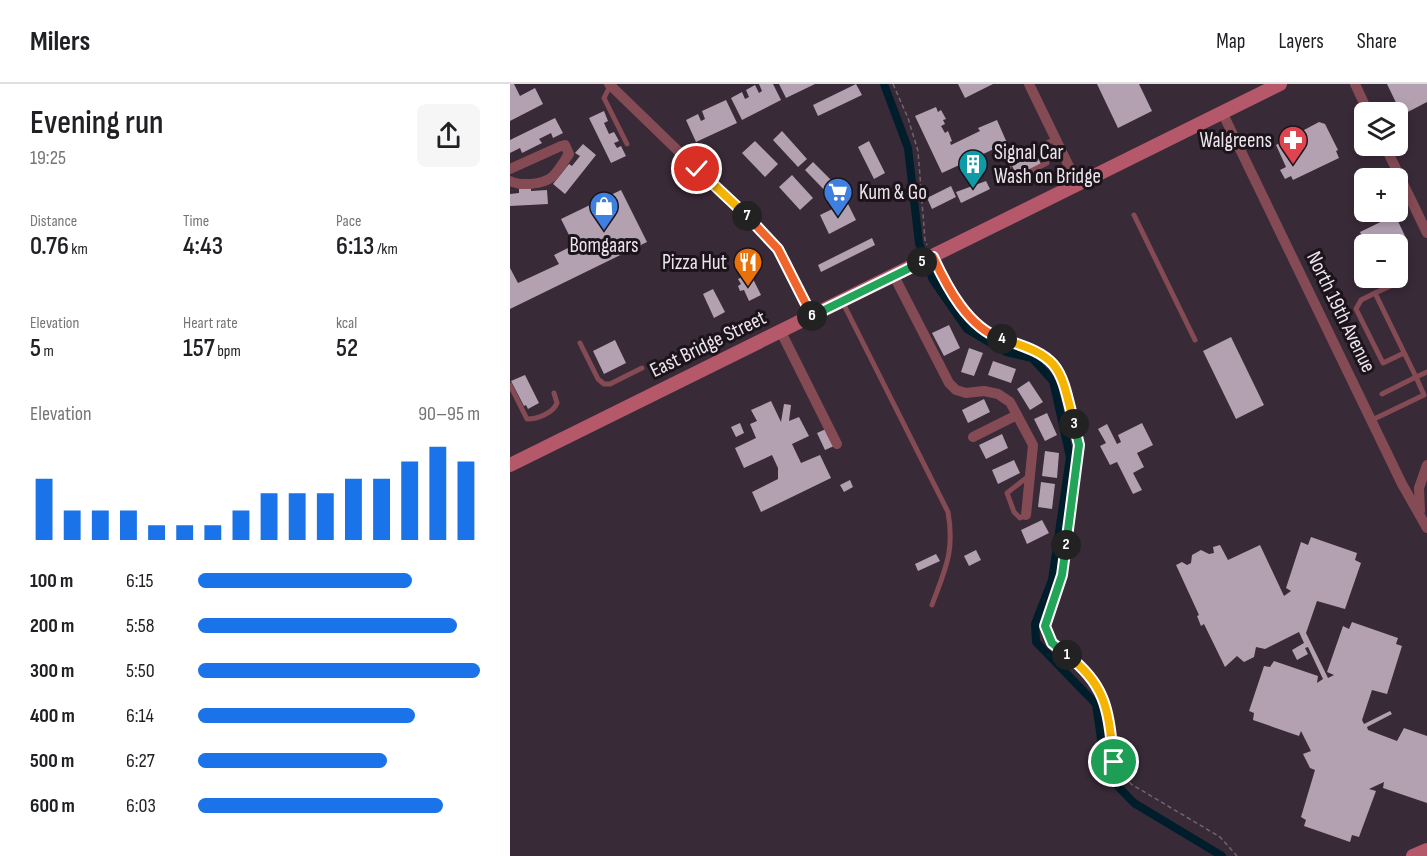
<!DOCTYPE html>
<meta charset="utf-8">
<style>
:root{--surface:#fff;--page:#f6f6f6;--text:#202124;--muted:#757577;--line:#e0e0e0;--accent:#1a73e8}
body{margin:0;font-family:"Sofia Sans Condensed",sans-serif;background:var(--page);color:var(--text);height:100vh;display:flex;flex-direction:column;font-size:22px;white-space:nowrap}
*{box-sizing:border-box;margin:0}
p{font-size:20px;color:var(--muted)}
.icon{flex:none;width:33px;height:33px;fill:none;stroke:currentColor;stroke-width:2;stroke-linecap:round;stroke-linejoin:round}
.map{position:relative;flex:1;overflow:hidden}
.side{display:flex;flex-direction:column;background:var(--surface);width:510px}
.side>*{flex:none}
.tools{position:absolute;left:844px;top:18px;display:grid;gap:12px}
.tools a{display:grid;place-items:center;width:54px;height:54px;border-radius:9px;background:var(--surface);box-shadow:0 3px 9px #0003;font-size:30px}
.pin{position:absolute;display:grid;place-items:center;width:51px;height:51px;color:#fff;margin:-26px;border:3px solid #fff;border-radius:50%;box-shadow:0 2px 6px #0007}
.km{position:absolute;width:30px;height:30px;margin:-15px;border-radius:50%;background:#222;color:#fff;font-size:16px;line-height:30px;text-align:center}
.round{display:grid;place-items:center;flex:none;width:63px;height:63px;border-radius:9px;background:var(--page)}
.head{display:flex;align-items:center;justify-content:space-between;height:102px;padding:0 30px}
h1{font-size:33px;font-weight:600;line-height:45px}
.stats{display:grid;grid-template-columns:repeat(3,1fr);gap:9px;height:102px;padding:6px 30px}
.stats div{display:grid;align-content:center}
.stats b{font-size:26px;font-weight:600}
.stats small{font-size:16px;font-weight:400}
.stats p{font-size:16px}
.chart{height:168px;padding:12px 30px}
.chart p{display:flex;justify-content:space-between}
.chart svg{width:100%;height:108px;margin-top:6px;stroke:var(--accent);stroke-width:6}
ul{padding:0 30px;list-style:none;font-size:20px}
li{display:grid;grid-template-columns:96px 72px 1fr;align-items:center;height:45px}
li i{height:15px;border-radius:8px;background:var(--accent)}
header{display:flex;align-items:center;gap:36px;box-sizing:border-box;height:84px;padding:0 30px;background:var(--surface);border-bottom:2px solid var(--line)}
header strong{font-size:28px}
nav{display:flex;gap:33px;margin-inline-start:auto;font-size:21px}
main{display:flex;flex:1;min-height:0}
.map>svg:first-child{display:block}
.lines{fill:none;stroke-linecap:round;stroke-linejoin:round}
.canal{stroke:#001d2b;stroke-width:8}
.building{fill:#b3a1b2}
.path{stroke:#70646f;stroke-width:1.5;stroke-dasharray:4.5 3;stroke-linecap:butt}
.lane{stroke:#854b55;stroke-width:5}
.street{stroke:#854b55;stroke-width:10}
.secondary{stroke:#b4586a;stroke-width:14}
.split-1-casing{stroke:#fff;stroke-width:12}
.split-2-casing{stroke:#fff;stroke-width:12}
.split-3-casing{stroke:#fff;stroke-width:12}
.split-4-casing{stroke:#fff;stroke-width:12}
.split-5-casing{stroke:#fff;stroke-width:12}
.split-6-casing{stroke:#fff;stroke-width:12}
.split-7-casing{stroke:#fff;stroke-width:12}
.split-8-casing{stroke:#fff;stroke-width:12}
.split-1{stroke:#f5b400;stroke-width:8}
.split-2{stroke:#22a559;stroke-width:8}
.split-3{stroke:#22a559;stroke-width:8}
.split-4{stroke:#f5b400;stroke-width:8}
.split-5{stroke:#f0652b;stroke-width:8}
.split-6{stroke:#22a559;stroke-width:8}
.split-7{stroke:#f0652b;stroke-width:8}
.split-8{stroke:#f5b400;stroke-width:8}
.labels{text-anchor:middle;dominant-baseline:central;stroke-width:6;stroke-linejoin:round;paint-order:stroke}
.poi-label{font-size:21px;fill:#ede4ed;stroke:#1b151b;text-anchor:end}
.street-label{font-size:21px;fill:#ede4ed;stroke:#1b151b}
</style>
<header>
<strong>Milers</strong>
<nav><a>Map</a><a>Layers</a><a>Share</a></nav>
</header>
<main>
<section class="side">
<div class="head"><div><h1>Evening run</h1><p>19:25</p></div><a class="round"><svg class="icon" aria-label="share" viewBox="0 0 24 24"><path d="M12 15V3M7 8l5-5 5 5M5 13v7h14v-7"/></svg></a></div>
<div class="stats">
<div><p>Distance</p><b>0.76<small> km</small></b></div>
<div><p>Time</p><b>4:43</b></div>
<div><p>Pace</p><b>6:13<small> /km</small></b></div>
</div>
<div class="stats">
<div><p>Elevation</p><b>5<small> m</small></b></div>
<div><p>Heart rate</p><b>157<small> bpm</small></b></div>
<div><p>kcal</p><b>52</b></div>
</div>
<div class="chart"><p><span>Elevation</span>90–95 m</p>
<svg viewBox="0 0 160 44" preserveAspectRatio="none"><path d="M5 44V19M15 44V32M25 44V32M35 44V32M45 44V38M55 44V38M65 44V38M75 44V32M85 44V25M95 44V25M105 44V25M115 44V19M125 44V19M135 44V12M145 44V6M155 44V12"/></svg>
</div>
<ul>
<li><b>100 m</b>6:15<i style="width:76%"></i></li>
<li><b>200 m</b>5:58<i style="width:92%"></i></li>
<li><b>300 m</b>5:50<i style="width:100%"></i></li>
<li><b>400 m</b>6:14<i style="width:77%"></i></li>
<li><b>500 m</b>6:27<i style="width:67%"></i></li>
<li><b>600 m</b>6:03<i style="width:87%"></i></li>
</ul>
</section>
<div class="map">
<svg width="917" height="772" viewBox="0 0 917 772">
<rect width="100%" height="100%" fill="#382a37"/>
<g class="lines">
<polyline class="canal" points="374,0 398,64 409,159 423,196 457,245 496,268 522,274 543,297 560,373 542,496 525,540 526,558 586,620 596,690 624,719 712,772"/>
</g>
<g class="building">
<polygon points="0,0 4,0 10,12 25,4 33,20 0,37"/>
<polygon points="249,0 263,0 271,16 232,36 221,14 232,8 235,15 239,13 236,6 245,1 249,9 252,7"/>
<polygon points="269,0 305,0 276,14"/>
<polygon points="346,0 352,11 308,32 303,21"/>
<polygon points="448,0 483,0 455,14"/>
<polygon points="587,0 629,0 642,27 608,44"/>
<polygon points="877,0 917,0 917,18 892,31"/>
<polygon points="216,16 227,39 186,58 176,36 188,30 191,37 195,35 192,27"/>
<polygon points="426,23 428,28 431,26 436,35 433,36 435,40 431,42 435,49 438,47 442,57 440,58 441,61 470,47 468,44 487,36 497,59 432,89 405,32"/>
<polygon points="94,27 98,37 94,39 99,50 104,48 109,57 104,59 107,64 111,62 116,72 101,79 79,34"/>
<polygon points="45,34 53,49 43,54 41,49 29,55 32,59 12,69 10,64 0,69 0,56"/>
<polygon points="809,38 815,40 828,66 826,67 829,74 783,96 781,92 775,95 770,86 776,83 766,61"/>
<polygon points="272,47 297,75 288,83 263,56"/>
<polygon points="245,57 268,80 255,93 232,69"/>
<polygon points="359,57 375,89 364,95 348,63"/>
<polygon points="73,60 86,71 55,110 43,100 59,80 62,82 70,72 65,69"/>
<polygon points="526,70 531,80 507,92 502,82"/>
<polygon points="303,78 328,103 320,112 295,86"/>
<polygon points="282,91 303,114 290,126 269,103"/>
<polygon points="476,97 480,105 451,119 446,108"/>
<polygon points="441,102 446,113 422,125 417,114"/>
<polygon points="21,104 21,107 37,106 38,120 0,122 0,110 9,109 9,105"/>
<polygon points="111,106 137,158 0,225 0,184 8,199 49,180 44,171 64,161 51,135"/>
<polygon points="337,118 346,136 319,150 310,131"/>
<polygon points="885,131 895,152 877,160 856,160 850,148"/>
<polygon points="362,154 365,161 311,188 308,181"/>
<polygon points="240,189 251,211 239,217 234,206 230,207 228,202 231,200 228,195"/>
<polygon points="203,205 215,228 204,234 193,210"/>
<polygon points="439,241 450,264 434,272 422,249"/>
<polygon points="721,253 754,321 726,335 693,267"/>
<polygon points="105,256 116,279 94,290 83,267"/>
<polygon points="459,264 473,269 464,292 451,288"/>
<polygon points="483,277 506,285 501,299 478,291"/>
<polygon points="15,291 29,319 18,325 16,321 14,322 1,297"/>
<polygon points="519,297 533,318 520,326 507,305"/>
<polygon points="474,315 480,328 458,339 452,326"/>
<polygon points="261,317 271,338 274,320 281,321 279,337 289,333 299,352 282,360 291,379 310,371 321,394 251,428 242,408 268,395 268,384 262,371 234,384 225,364 246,354 240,340 247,337 241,326"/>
<polygon points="537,329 547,351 535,357 524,335"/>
<polygon points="230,339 234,349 226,353 221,343"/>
<polygon points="632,339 643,361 627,369 634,383 623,389 632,406 623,410 607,378 600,381 590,362 596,359 588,345 597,340 607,360 611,358 608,351"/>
<polygon points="316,345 324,362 315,366 307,349"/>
<polygon points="492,350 498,364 476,375 469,361"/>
<polygon points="535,367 549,369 547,394 532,392"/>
<polygon points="504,376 510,389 488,400 482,386"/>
<polygon points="340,396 343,403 334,408 330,401"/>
<polygon points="531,398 545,400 542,425 528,423"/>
<polygon points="532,436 539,449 517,460 511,446"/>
<polygon points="801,453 847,469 845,476 851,479 835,525 807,517 796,549 818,594 824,591 817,588 833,542 839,545 842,538 888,554 886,560 892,562 877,610 862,606 852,636 854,640 880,627 882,630 857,643 858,646 887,657 894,644 917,652 917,719 873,704 874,698 859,705 866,707 849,753 842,751 840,758 794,742 796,736 791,733 805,686 800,684 793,670 801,667 791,647 789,652 743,636 744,629 739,627 754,582 760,583 764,577 808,592 807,599 813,595 798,563 795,564 798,570 787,576 782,566 794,559 789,548 755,565 746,563 744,573 734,578 727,572 715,583 694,540 691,542 687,532 689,531 666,481 672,478 677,481 681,479 682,471 691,466 699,470 704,469 703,463 710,461 718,476 750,461 774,512 781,507 776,504 791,458 798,461"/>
<polygon points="466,466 471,476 459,482 454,472"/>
<polygon points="426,470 430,477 408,487 405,480"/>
</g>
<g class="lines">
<g class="path">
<polyline points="383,0 398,34 408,67 415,156 417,161"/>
<polyline points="427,182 436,201 462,235 483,252 524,264 542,277 553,296 569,361 552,491 535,542 542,559 571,581 588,604 598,625 604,679 621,700 710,753 727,772"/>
</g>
<g class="lane">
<polyline points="100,2 94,14 117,60"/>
<polyline points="537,79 507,94 501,92 498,85 501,77 545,55"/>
<polyline points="624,131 685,256"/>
<polyline points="865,209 851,216 846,225 873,279 894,269"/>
<path d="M 333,219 L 438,428 C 445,468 435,485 422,521"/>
<polyline points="70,259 88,295 94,300 100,300 132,284"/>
<path d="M 0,301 L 17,335 C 28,335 43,329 47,319 L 44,309"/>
<polyline points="872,310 906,293 865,209 887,199"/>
<polyline points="862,336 914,311 906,293 917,288"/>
<polyline points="516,431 510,434 504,428 497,409 520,391"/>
</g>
<g class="street">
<polyline points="99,0 259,155 276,178 301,233"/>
<polyline points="519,0 568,101"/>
<polyline points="845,0 858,28"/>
<polyline points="712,28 892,400 917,444"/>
<polyline points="875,62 917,149"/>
<path d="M 0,85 L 51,62 L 55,61 L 59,70 C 54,77 48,88 42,93 C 32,101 11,102 0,97"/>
<polyline points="384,192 439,299 446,306 456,309 474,307 488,310 500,318 523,361 516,431"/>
<polyline points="271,248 327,360"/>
<polyline points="463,353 507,331"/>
<polyline points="910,427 909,404 917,381"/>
</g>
<g class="secondary">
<polyline points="0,381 770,0"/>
<polyline points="903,772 917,766"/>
</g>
</g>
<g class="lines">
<g class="split-1-casing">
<path id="split-1" d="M 557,571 C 599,603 598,630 604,678"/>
</g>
<g class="split-2-casing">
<polyline id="split-2" points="556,461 552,491 535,542 542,559 557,571"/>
</g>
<g class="split-3-casing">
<polyline id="split-3" points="556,461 569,361 564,340"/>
</g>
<g class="split-4-casing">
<path id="split-4" d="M 492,255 C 551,273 550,282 564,340"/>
</g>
<g class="split-5-casing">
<path id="split-5" d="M 412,178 L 423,173 C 437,203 458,244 492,255"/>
</g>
<g class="split-6-casing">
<polyline id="split-6" points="302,232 412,178"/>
</g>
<g class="split-7-casing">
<polyline id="split-7" points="237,132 268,165 302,232"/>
</g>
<g class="split-8-casing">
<polyline id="split-8" points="187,85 237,132"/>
</g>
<use href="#split-1" class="split-1"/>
<use href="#split-2" class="split-2"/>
<use href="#split-3" class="split-3"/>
<use href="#split-4" class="split-4"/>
<use href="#split-5" class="split-5"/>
<use href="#split-6" class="split-6"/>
<use href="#split-7" class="split-7"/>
<use href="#split-8" class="split-8"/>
</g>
<defs>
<g id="pharmacy-pin" transform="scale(1.5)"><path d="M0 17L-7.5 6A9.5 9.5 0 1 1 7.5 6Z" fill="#e0444e" stroke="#1b151b"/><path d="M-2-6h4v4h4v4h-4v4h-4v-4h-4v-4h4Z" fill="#fff"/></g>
<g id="building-pin" transform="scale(1.5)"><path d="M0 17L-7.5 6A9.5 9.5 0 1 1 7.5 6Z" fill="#0f9aa8" stroke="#1b151b"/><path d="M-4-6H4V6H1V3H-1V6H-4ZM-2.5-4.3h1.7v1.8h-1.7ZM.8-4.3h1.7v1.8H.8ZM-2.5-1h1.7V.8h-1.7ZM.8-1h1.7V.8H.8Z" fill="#fff"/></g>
<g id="supermarket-pin" transform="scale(1.5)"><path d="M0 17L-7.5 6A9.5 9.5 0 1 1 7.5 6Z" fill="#3f7fe0" stroke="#1b151b"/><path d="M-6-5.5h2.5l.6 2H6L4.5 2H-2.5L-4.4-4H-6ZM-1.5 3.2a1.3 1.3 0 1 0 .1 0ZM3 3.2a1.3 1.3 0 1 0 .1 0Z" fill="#fff"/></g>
<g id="shop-pin" transform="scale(1.5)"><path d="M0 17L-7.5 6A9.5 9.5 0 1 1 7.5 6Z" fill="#3f7fe0" stroke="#1b151b"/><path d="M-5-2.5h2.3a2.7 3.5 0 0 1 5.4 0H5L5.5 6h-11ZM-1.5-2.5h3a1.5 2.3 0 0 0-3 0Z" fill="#fff"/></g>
<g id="restaurant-pin" transform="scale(1.5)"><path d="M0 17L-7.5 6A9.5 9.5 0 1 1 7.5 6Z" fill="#e8710a" stroke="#1b151b"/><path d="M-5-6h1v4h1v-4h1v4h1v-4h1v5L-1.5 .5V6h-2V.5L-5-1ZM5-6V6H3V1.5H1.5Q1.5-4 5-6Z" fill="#fff"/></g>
</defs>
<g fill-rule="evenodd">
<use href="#pharmacy-pin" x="783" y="56"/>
<use href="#building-pin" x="463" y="80"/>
<use href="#supermarket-pin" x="328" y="108"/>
<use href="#shop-pin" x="94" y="122"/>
<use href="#restaurant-pin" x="238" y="178"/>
</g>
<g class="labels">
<g class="poi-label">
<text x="762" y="56">Walgreens</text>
<text x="484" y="68" text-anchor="start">Signal Car<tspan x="484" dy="24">Wash on Bridge</tspan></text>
<text x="349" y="108" text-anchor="start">Kum &amp; Go</text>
<text x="94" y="161" text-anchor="middle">Bomgaars</text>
<text x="217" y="178">Pizza Hut</text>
</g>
<g class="street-label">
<text transform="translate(831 228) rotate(64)">North 19th Avenue</text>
<text transform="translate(198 260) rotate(-26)">East Bridge Street</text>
</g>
</g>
</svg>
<div class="tools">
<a><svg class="icon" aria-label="layers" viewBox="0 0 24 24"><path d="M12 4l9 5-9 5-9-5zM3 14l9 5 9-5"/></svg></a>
<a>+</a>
<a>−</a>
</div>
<div class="pin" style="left:604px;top:678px;background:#1e9e55"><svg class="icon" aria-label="arrive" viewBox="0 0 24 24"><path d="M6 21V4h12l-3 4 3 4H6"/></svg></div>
<div class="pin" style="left:187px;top:85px;background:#d93025"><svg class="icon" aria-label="check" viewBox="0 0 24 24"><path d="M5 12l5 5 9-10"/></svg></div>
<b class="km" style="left:557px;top:571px">1</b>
<b class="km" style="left:556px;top:461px">2</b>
<b class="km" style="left:564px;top:340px">3</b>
<b class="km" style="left:492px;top:255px">4</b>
<b class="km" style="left:412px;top:178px">5</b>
<b class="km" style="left:302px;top:232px">6</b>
<b class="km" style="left:237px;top:132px">7</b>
</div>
</main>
